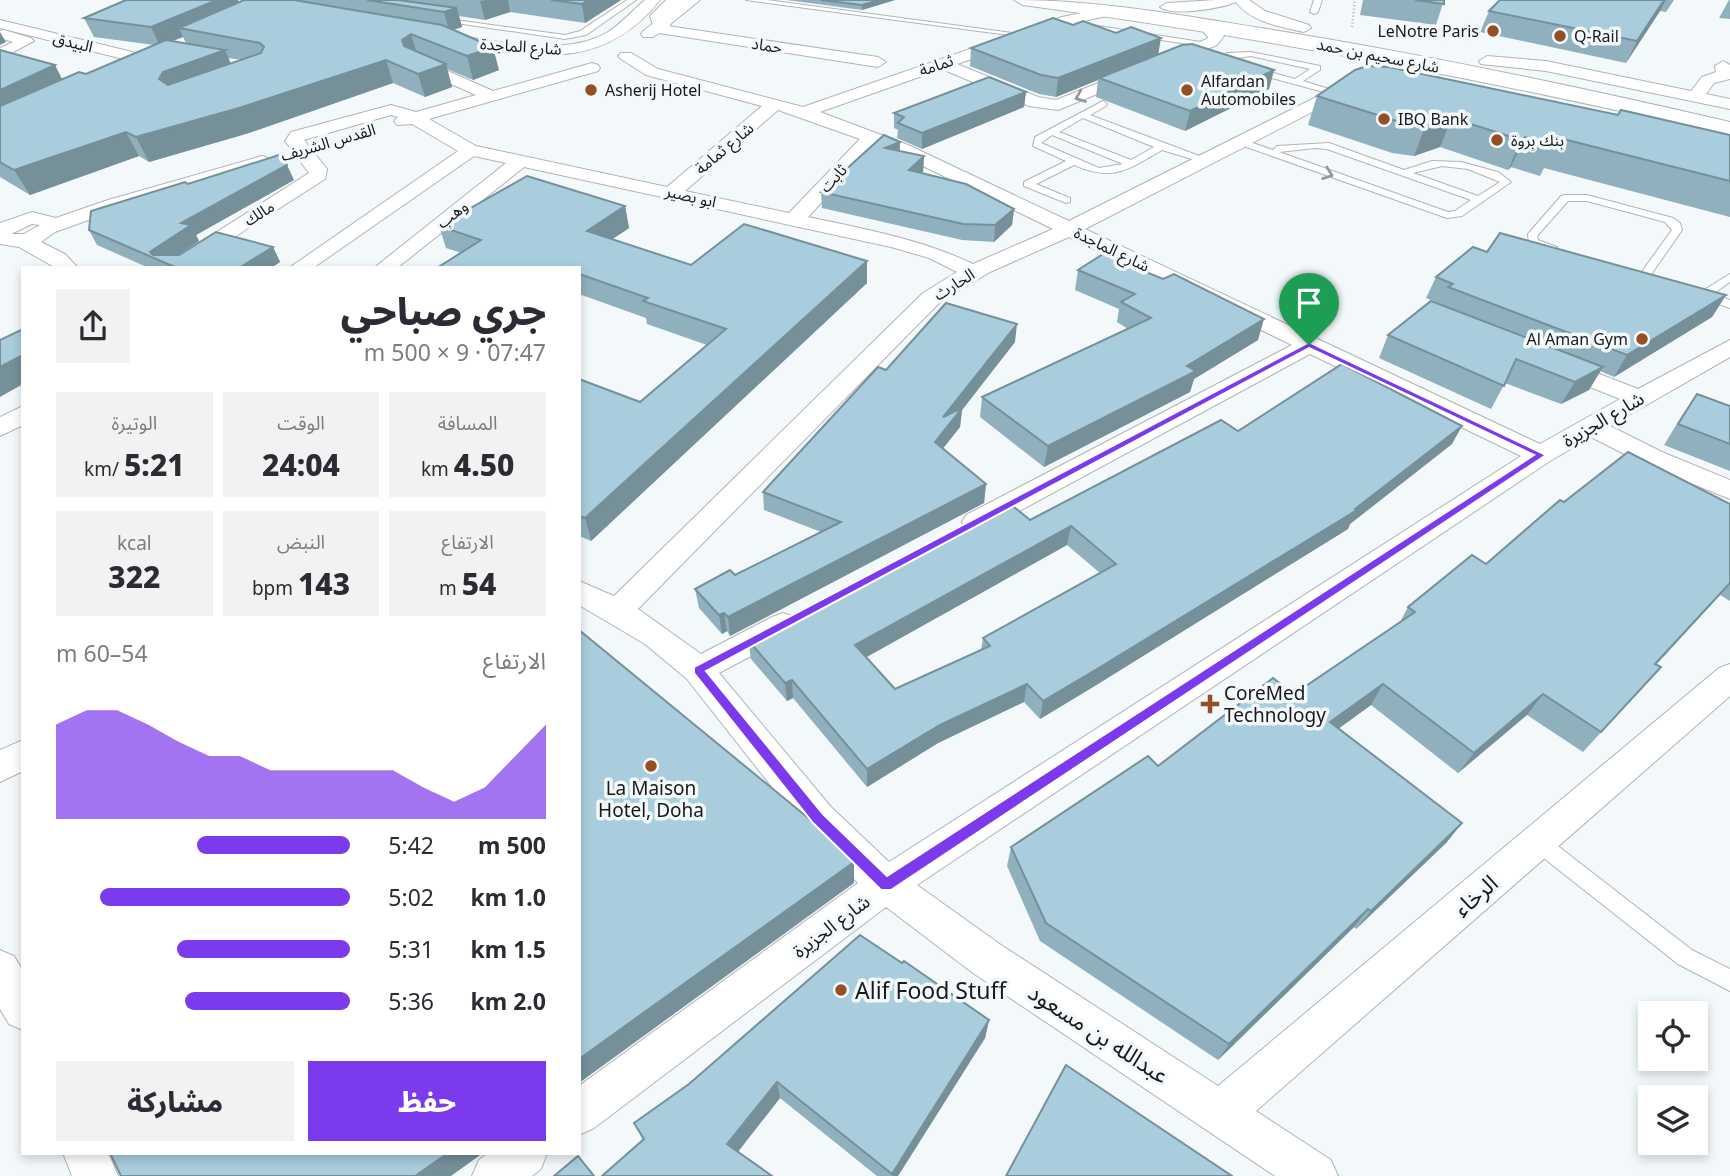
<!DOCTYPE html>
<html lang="ar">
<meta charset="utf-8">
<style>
:root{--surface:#fff;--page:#f2f2f3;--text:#2b2b33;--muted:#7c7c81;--accent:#7c3aed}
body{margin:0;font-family:"Noto Sans","Noto Sans Arabic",sans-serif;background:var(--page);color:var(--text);direction:rtl;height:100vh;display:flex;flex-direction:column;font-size:26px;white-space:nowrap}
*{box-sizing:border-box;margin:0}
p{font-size:23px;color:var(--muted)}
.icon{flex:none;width:38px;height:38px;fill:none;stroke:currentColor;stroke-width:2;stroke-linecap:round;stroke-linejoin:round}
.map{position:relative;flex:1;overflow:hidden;direction:ltr}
.sheet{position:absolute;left:21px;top:266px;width:560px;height:889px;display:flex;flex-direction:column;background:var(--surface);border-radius:0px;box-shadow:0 4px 10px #0003;direction:rtl}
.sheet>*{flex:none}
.buttons{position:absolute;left:1638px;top:1001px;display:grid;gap:14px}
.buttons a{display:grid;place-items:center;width:70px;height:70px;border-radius:0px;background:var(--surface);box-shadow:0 4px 10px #0003;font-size:35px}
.pin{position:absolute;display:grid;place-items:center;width:60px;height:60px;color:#fff;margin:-72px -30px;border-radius:50% 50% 50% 0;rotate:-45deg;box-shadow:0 0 7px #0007}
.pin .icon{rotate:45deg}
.round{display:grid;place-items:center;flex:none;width:74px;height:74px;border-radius:0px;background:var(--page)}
.head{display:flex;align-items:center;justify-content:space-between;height:119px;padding:0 35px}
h1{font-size:38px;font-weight:800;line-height:52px}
.stats{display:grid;grid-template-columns:repeat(3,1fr);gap:10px;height:119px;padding:7px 35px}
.stats div{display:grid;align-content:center;border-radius:0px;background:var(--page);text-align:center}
.stats b{font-size:30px;font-weight:800}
.stats small{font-size:19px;font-weight:400}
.stats p{font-size:19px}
.chart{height:196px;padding:14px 35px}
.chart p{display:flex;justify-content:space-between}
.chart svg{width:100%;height:126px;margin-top:7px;fill:var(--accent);opacity:.7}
.cta{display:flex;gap:14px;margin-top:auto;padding:14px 35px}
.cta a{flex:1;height:80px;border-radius:0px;background:var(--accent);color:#fff;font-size:28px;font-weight:800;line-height:80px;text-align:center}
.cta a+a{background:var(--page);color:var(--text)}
ul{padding:0 35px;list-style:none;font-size:23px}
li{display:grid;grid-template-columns:112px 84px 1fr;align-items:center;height:52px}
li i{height:18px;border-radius:9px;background:var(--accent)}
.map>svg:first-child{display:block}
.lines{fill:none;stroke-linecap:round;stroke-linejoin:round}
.service-casing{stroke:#b0b4b6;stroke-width:2}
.minor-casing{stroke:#b0b4b6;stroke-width:2}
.trunk-casing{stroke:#b0b4b6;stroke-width:2}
.path{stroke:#afb3b4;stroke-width:2.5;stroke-dasharray:1 2.5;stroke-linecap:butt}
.service{fill:#fff;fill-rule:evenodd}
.minor{fill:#fff;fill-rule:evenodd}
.trunk{fill:#fff;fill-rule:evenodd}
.wall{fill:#91b0bd;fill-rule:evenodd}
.shaded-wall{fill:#76909a}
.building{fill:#a9cddc;stroke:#76909a;stroke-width:2;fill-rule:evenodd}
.oneway{stroke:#979898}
.route{fill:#7c3aed;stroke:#fff;stroke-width:2;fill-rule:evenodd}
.poi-dot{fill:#954f25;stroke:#f3f8fa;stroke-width:2.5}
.labels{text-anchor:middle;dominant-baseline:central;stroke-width:7;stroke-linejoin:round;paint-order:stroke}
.far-poi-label{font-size:16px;fill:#18191a;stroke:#f3f8fa;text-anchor:start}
.far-street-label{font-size:16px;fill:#18191a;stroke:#f3f8fa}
.street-label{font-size:19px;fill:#18191a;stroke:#f3f8fa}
.poi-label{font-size:19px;fill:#18191a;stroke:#f3f8fa;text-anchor:start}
.near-street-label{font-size:23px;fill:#18191a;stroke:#f3f8fa}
.near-poi-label{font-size:23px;fill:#18191a;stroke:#f3f8fa;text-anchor:start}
</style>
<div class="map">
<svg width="1730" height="1176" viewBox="0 0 1730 1176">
<rect width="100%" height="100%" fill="#f3f8fa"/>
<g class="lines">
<g class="service-casing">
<g id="service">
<polygon points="627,0 636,0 586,35 565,39 436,20 440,18 565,35 580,31"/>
<polygon points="746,0 767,0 1027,35 1023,37"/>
<polygon points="1314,0 1322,0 1318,12 1314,14 1310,12"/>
<polygon points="1060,20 1207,43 1211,45 1207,47 1057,24"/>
<path d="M 1251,52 L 1320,66 L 1320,70 L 1303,81 L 1342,93 L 1338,96 L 1231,67 L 1222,59 L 1227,53 ZM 1251,56 L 1310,69 L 1295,79 L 1237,63 L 1231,59 Z"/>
<path d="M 1103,101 L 1107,104 L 1106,106 L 1090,115 L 1210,160 L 1205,163 L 1162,150 C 1127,170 1114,182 1074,165 L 1036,184 L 1070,198 L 1070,202 L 1066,203 L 1024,186 L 1024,182 L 1066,161 L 1033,146 L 1035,137 ZM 1083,118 L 1154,147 L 1131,160 L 1059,132 ZM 1052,135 L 1123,164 L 1099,168 L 1041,143 Z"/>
<path d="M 1241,139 L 1273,150 L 1277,146 L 1329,143 L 1404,170 L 1432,161 L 1461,162 L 1498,172 L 1511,182 L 1462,216 L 1447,218 L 1238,144 L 1238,140 ZM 1315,148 L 1327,149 L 1471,200 L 1455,211 L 1448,212 L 1279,152 ZM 1442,166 L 1468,169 L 1500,182 L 1478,196 L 1413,173 Z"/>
<polygon points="1565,195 1587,195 1673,218 1680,223 1682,230 1648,279 1644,280 1638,277 1672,230 1665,222 1587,201 1568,201 1537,236 1538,240 1557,247 1557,251 1529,244 1528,234 1561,196"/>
<polygon points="1730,274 1730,282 1713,294 1730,300 1730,308 1699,297 1699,293"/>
<polygon points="1538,833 1545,836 1692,950 1730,969 1730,991 1678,964 1531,848 1528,842 1531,836"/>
</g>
</g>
<g class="minor-casing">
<g id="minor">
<path d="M 645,0 L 660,0 C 600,75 531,55 447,44 L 439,39 L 447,34 C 495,41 565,58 608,32 C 621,24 633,10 645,0 Z"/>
<polygon points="684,0 700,0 668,26 878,57 886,62 878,67 659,33 653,37 643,37 641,34 643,31"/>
<path d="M 1216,0 L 1249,0 L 1265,11 L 1309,25 L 1311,28 L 1304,32 C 1282,27 1250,22 1236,2 C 1222,8 1172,17 1160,7 L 1167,3 Z"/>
<path d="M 1110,7 L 1115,8 L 1117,11 L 1115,14 L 1071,24 L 957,64 L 1038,97 L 1056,100 L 1207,39 L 1208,37 L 1198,25 L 1200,22 L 1210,22 L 1224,36 L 1217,45 L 1058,110 L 1029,106 L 942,69 L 820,112 L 908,145 L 1069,221 L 1366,72 L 1397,62 L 1443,63 L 1445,66 L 1443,69 L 1437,71 L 1398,72 L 1378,78 L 1085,229 L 1540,444 L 1620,399 L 1550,371 L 1546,366 L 1550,361 L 1566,361 L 1638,389 L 1730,340 L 1730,357 L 1610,426 L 1662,452 L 1730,480 L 1730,499 L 1644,464 L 1591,437 L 1550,461 L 917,885 L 1001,945 L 1218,1086 L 1719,668 L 1730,664 L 1730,696 L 1256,1111 L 1331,1160 L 1338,1176 L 1275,1176 L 973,973 L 886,907 L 594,1128 L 579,1135 L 579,1086 L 858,883 L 805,829 L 687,679 L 645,644 L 579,605 L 579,581 L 614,596 L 923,293 L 957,272 L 929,258 L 891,247 L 524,167 L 397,268 L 374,268 L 506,163 L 474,156 L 313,268 L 289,268 L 458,151 L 412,124 L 397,125 L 394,121 L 398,117 L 391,115 L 304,140 L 327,169 L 325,179 L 186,268 L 161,268 L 309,173 L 285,141 L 291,132 L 391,105 L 416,112 L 476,95 L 413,67 L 411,64 L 413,61 L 425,61 L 493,91 L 592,63 L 598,65 L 600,68 L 598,71 L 429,119 L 476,146 L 667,187 L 762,106 L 646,75 L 621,59 L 618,56 L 621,53 L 631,53 L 658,69 L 803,107 L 1062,17 ZM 778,110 L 860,139 L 789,213 L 685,191 ZM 875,145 L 896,153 L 1053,229 L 973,264 C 921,239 864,229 808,217 ZM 1069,237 L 1292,345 L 966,515 L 962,522 L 966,529 L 976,532 L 986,529 L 1310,354 L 1521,456 L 889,862 L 831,807 L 719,673 L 794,633 L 798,625 L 794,617 L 783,613 L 772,617 L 701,654 L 638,609 L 939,303 L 990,272 Z"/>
<polygon points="0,20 153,57 155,60 147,65 0,28"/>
<polygon points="4,30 31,38 34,41 0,59 0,48 13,42 0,38 0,31"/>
<polygon points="1487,56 1546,61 1691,91 1702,77 1716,72 1715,66 1723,61 1730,65 1730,79 1714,83 1706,94 1730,99 1730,109 1546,71 1481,64 1479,61"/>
<path d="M 262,156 L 268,158 L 271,162 L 268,166 L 122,208 L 55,232 L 41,242 L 65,254 L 78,268 L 56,268 L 19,247 L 0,244 L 0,223 L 32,212 L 56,218 L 108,200 ZM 32,224 L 40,225 L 24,234 L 11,234 Z"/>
<polygon points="23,406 23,425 0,436 0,417"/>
<polygon points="23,740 23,771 0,782 0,750"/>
<polygon points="0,950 14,956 23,971 23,1030 9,1024 0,1009"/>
<polygon points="63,1153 108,1153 118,1176 72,1176"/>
<polygon points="488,1153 547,1153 541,1169 532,1176 472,1176 479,1160"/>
</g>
</g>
<g class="trunk-casing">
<g id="trunk">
<polygon points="666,0 686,0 669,17 671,24 668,28 654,28 650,16"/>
<path d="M 1014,0 C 1097,0 1179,15 1261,28 C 1419,53 1575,86 1730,122 L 1730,136 C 1496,81 1261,37 1023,5 Z"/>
</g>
</g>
<polyline class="path" points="1352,27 1355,0"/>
<use href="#service" class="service"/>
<use href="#minor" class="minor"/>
<use href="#trunk" class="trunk"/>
</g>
<g class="wall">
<path d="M 244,0 L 621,0 L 585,23 L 510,12 L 485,20 L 459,16 L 462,27 L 453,30 L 499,70 L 473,80 L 447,69 L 452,87 L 425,97 L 393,83 L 249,133 L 149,162 L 139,156 L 30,195 L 0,177 L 0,50 L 62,79 L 86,74 L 154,45 L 94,37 L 84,18 L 239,2 ZM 183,37 L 186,43 L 172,41 ZM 228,58 L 242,60 L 231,64 Z"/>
<polygon points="787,0 895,0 862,10"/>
<polygon points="1363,0 1444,0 1436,25 1360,15"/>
<polygon points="1500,0 1674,0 1666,12 1660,11 1626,63 1480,32 1489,11"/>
<polygon points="1729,0 1730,0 1730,19 1719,18"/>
<polygon points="971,48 1158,55 1274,70 1269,89 1185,131 1096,97 1098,80 1056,97 1039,94 970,66"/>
<polygon points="1026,92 1024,107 922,149 897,138 898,130 894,128 894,113"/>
<polygon points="1317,96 1618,115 1730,135 1730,217 1544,168 1540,176 1511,167 1508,170 1440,147 1414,156 1392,153 1308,125"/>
<polygon points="900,142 900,151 924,156 923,172 922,173 1014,209 1012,225 994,242 962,240 822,208 821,192"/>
<polygon points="294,180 196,235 199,241 178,255 273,247 280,262 271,268 149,268 97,245 89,230 188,184"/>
<polygon points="625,206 629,228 612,239 691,265 867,283 591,541 579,536 579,379 640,402 707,345 647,324 646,318 579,294 579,268 461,253 446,248 439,226"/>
<polygon points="1487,252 1726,295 1712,317 1614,377 1600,371 1589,390 1561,404 1505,383 1491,409 1379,358 1388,335 1440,305 1441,304 1426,298 1436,277"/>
<polygon points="1078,270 1258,340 1194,379 1190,392 1044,467 980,417 982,397 1128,329 1117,322 1119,309 1075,290"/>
<polygon points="1015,342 962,410 960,427 943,448 986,484 984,503 730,636 727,631 722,634 699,608 695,589 735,575 821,532 764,510 763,492 886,370"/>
<polygon points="1697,394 1730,406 1730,471 1664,445 1683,414"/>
<path d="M 1238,431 L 1452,444 L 1350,524 L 1348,529 L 1093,687 L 1040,719 L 1024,702 L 938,743 L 867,787 L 793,698 L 787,701 L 751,659 L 748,640 ZM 1067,545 L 1100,573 L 983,638 L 981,650 L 895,689 L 866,657 Z"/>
<polygon points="1564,502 1730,504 1730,601 1720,595 1656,665 1661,667 1583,752 1527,715 1458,773 1371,705 1339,728 1462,823 1446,843 1356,929 1354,927 1218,1060 1040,941 1007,866 1011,847 1158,766 1294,694 1400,622 1408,607 1486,564"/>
<polygon points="989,1020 985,1038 898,1176 877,1176 780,1098 738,1152 643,1140 634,1123"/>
</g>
<g class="shaded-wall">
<polygon points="217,0 238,0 243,11 179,28 183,37 160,46 151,27"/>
<polygon points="485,0 508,0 510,12 485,20 480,1"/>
<polygon points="589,0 621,0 585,23 582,4"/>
<polygon points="880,0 895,0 862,10 862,5"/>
<polygon points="1664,0 1666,0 1660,11 1626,63 1637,41"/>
<polygon points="457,8 462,27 449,31 444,12"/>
<polygon points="0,32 6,42 0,45"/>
<polygon points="411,34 418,57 409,63 402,40"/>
<polygon points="1161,38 1158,56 1099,78 1098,80 1056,97 1058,78"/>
<polygon points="493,47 499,70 473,80 467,56"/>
<polygon points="225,50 235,73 170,103 159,79 163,72"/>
<polygon points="386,60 393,83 249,133 149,162 136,137"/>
<polygon points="446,64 452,87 425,97 418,74"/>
<polygon points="55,65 67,89 0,120 0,90"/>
<polygon points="1274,70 1269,89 1185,131 1190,111"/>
<polygon points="1026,92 1024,107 922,149 922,133"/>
<polygon points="1452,118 1440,147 1414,156 1425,127"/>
<polygon points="126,132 139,156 30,195 14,170"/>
<polygon points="1525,137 1511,167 1508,170 1521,140"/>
<polygon points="900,142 899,158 885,148"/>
<polygon points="924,156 923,172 909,186 909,170"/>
<polygon points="287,165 294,180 196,235 199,241 165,263 153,257 150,252 181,223"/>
<polygon points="625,206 629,228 592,253 587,231"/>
<polygon points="1014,209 1012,225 994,242 995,225"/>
<polygon points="273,247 280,262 271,268 239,268"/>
<polygon points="867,261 867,283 591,541 585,518"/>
<polygon points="1726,295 1712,317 1614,377 1627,355"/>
<polygon points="1264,319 1258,340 1194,379 1190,392 1044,467 1048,446 1187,366"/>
<polygon points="1017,324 1015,342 962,410 960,427 934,460 935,442 943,417"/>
<polygon points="23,355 23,384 0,397 0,367"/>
<polygon points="1603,367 1589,390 1561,404 1575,382"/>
<polygon points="1462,426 1452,444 1350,524 1348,529 1093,687 1040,719 1043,701 1355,509"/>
<polygon points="986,484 984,503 730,636 728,617"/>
<polygon points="1071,526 1067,545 856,663 855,645"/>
<polygon points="724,613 727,631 722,634 719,615"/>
<polygon points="792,680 793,698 787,701 785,683"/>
<polygon points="1027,684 1024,702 938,743 867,787 867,769 940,725"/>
<polygon points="1383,684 1371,705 1319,743 1330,722"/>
<polygon points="1543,694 1527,715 1458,773 1474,753"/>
<polygon points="1462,823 1446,843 1356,929 1371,911"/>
<polygon points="854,862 854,883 579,1083 579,1059"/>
<polygon points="1368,909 1354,927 1218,1060 1229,1044"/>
<polygon points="989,1020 985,1038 898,1176 892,1176 892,1174"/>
<polygon points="777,1082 780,1098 732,1159 727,1144"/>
<polygon points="448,1153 483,1153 451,1176 415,1176"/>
</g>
<g class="building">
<polygon points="126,0 217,0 151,27 84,18"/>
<polygon points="244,0 294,0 442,25 493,47 467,56 411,34 402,40 404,46 446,64 418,74 386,60 239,108 136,137 126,132 14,170 0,162 0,106 79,72 86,74 166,40 225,50 163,72 159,79 168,85 261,53 264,47 260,43 179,28"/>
<polygon points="367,0 398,0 457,8 444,12"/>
<polygon points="551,0 589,0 582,4"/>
<polygon points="821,0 880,0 862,5"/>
<polygon points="1415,0 1444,0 1444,4"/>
<polygon points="1500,0 1664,0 1637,41 1489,11"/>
<polygon points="1053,18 1073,25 1083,21 1116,33 1131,27 1161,38 1058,78 1041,75 971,48"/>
<polygon points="1192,44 1274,70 1190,111 1099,78 1182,45"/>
<polygon points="0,50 55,65 0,90"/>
<polygon points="1367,66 1389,67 1618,115 1621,110 1730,135 1730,181 1559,138 1555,146 1525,137 1521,140 1452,118 1425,127 1403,123 1317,96 1355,70"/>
<polygon points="989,77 1026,92 922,133 898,123 904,117 894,113"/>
<polygon points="884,135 900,142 885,148 924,156 909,170 966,184 1014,209 995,225 963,224 821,192"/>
<polygon points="282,154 287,165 181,223 191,225 150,252 153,255 179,255 216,232 273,247 239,268 177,268 89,230 91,211 185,182 188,184"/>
<polygon points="527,176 625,206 587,231 691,265 744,224 867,261 585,518 579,516 579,379 640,402 726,329 643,301 648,298 579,274 579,268 437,268 481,240 439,226"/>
<polygon points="1500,233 1726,295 1627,355 1448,287 1453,284 1436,277 1473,247 1487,252"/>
<polygon points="1103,254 1163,279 1174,274 1264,319 1187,366 1196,371 1048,446 982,397 1151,318 1121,302 1135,294 1078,270"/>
<polygon points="1431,301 1603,367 1575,382 1516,359 1504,386 1388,335"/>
<polygon points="946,303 1017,324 943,417 962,408 935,442 986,484 728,617 724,613 719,615 695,589 730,570 735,575 841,522 763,492 878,367 886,370"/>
<polygon points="23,329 23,355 0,367 0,340"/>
<path d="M 1342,364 L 1462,426 L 1355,509 L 1357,510 L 1097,669 L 1043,701 L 1027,684 L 940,725 L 867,769 L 792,680 L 785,683 L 748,640 L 1008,502 L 1030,520 L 1221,420 L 1238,431 ZM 1071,526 L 1116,564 L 983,638 L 990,646 L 895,689 L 855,645 Z"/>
<polygon points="1697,394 1730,406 1730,444 1678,424"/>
<polygon points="1628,452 1730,504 1730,583 1655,664 1661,667 1601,732 1543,694 1474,753 1383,684 1330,722 1462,823 1371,911 1368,909 1229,1044 1046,923 1011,847 1148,756 1158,766 1273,678 1294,694 1415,612 1408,607 1472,555 1486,564 1560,500 1564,502"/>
<polygon points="579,630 818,826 854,862 579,1059"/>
<polygon points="860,935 902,963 904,961 989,1020 892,1174 777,1082 727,1144 772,1176 602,1176 644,1139 634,1123 689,1084"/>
<polygon points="1066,1065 1232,1176 1006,1176"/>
<polygon points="110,1153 448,1153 415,1176 121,1176"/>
<polygon points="578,1156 594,1176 554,1176"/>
</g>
<defs><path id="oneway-chevron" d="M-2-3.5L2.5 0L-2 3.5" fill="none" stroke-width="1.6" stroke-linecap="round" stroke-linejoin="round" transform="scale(1.75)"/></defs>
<g class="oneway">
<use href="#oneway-chevron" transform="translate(1080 97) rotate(158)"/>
<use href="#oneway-chevron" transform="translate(1328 174) rotate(20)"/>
</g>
<path class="route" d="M 1309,342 L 1546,455 L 891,890 L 881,890 L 813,823 L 694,673 L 694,667 ZM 1309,348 L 1534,455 L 887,876 L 823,814 L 706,671 Z"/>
<g class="poi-dot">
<circle cx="1493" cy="31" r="7"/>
<circle cx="1560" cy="36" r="7"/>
<circle cx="591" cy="90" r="7"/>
<circle cx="1187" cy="90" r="7"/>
<circle cx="1384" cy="119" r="7"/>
<circle cx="1497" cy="140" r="7"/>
<circle cx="1642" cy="339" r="7"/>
<path d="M1206.5 693.5h7v7h7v7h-7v7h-7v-7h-7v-7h7z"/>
<circle cx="651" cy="766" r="7"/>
<circle cx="841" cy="990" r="7"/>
</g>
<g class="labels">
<g class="far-poi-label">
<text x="1479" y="31" text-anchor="end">LeNotre Paris</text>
<text x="1574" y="36">Q-Rail</text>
<text x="1201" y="81">Alfardan<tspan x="1201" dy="18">Automobiles</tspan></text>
<text x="605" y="90">Asherij Hotel</text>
<text x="1398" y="119">IBQ Bank</text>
<text x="1511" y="140">بنك بروة</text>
<text x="1628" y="339" text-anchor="end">Al Aman Gym</text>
</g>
<g class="far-street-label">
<text transform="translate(73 42) rotate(14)">البيدق</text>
<text transform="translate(767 45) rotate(9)">حماد</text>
<text transform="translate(521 46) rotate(4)">شارع الماجدة</text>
<text transform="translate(1378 55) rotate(11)">شارع سحيم بن حمد</text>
<text transform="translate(936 65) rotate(-19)">ثمامة</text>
<text transform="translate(328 142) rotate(-16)">القدس الشريف</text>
<text transform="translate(724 148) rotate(-40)">شارع ثمامة</text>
<text transform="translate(833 178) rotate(-47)">ثابت</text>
<text transform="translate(691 196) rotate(13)">ابو بصير</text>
<text transform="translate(259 213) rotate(-32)">مالك</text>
<text transform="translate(452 214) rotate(-38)">وهب</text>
<text transform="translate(1112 249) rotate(26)">شارع الماجدة</text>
<text transform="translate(954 284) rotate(-32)">الحارث</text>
</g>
<g class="street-label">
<text transform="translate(1603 419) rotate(-30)">شارع الجزيرة</text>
<text transform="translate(831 926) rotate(-37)">شارع الجزيرة</text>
</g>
<g class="poi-label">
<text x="1224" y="693">CoreMed<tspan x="1224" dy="22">Technology</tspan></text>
<text x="651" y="788" text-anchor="middle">La Maison<tspan x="651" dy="22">Hotel, Doha</tspan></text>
</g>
<g class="near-street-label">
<text transform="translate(1475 895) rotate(-41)">الرخاء</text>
<text transform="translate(1099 1033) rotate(33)">عبدالله بن مسعود</text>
</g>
<g class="near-poi-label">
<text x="855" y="990">Alif Food Stuff</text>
</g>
</g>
</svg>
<div class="buttons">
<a><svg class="icon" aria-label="locate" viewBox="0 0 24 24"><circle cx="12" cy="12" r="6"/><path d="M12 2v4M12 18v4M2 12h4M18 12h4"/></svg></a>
<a><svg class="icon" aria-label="layers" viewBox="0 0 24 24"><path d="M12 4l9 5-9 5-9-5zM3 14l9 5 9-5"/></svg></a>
</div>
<div class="pin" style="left:1309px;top:345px;background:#1e9e55"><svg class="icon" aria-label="arrive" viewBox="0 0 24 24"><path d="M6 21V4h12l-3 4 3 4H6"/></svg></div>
<section class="sheet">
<div class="head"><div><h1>جري صباحي</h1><p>07:47 · 9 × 500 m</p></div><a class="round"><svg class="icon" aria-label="share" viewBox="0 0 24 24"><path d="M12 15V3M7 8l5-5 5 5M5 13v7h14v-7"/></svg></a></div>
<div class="stats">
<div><p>المسافة</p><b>4.50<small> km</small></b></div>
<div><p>الوقت</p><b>24:04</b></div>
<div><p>الوتيرة</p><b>5:21<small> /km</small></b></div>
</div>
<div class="stats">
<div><p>الارتفاع</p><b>54<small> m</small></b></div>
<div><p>النبض</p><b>143<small> bpm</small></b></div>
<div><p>kcal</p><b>322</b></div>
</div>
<div class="chart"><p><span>الارتفاع</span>54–60 m</p>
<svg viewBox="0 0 160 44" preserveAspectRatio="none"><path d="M0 44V11L10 6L20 6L30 11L40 17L50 22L60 22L70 27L80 27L90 27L100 27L110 27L120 33L130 38L140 33L150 22L160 11V44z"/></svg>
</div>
<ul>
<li><b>500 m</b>5:42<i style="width:52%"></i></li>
<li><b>1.0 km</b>5:02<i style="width:85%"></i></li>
<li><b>1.5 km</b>5:31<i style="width:59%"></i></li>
<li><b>2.0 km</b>5:36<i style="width:56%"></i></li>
</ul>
<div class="cta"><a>حفظ</a><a>مشاركة</a></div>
</section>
</div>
